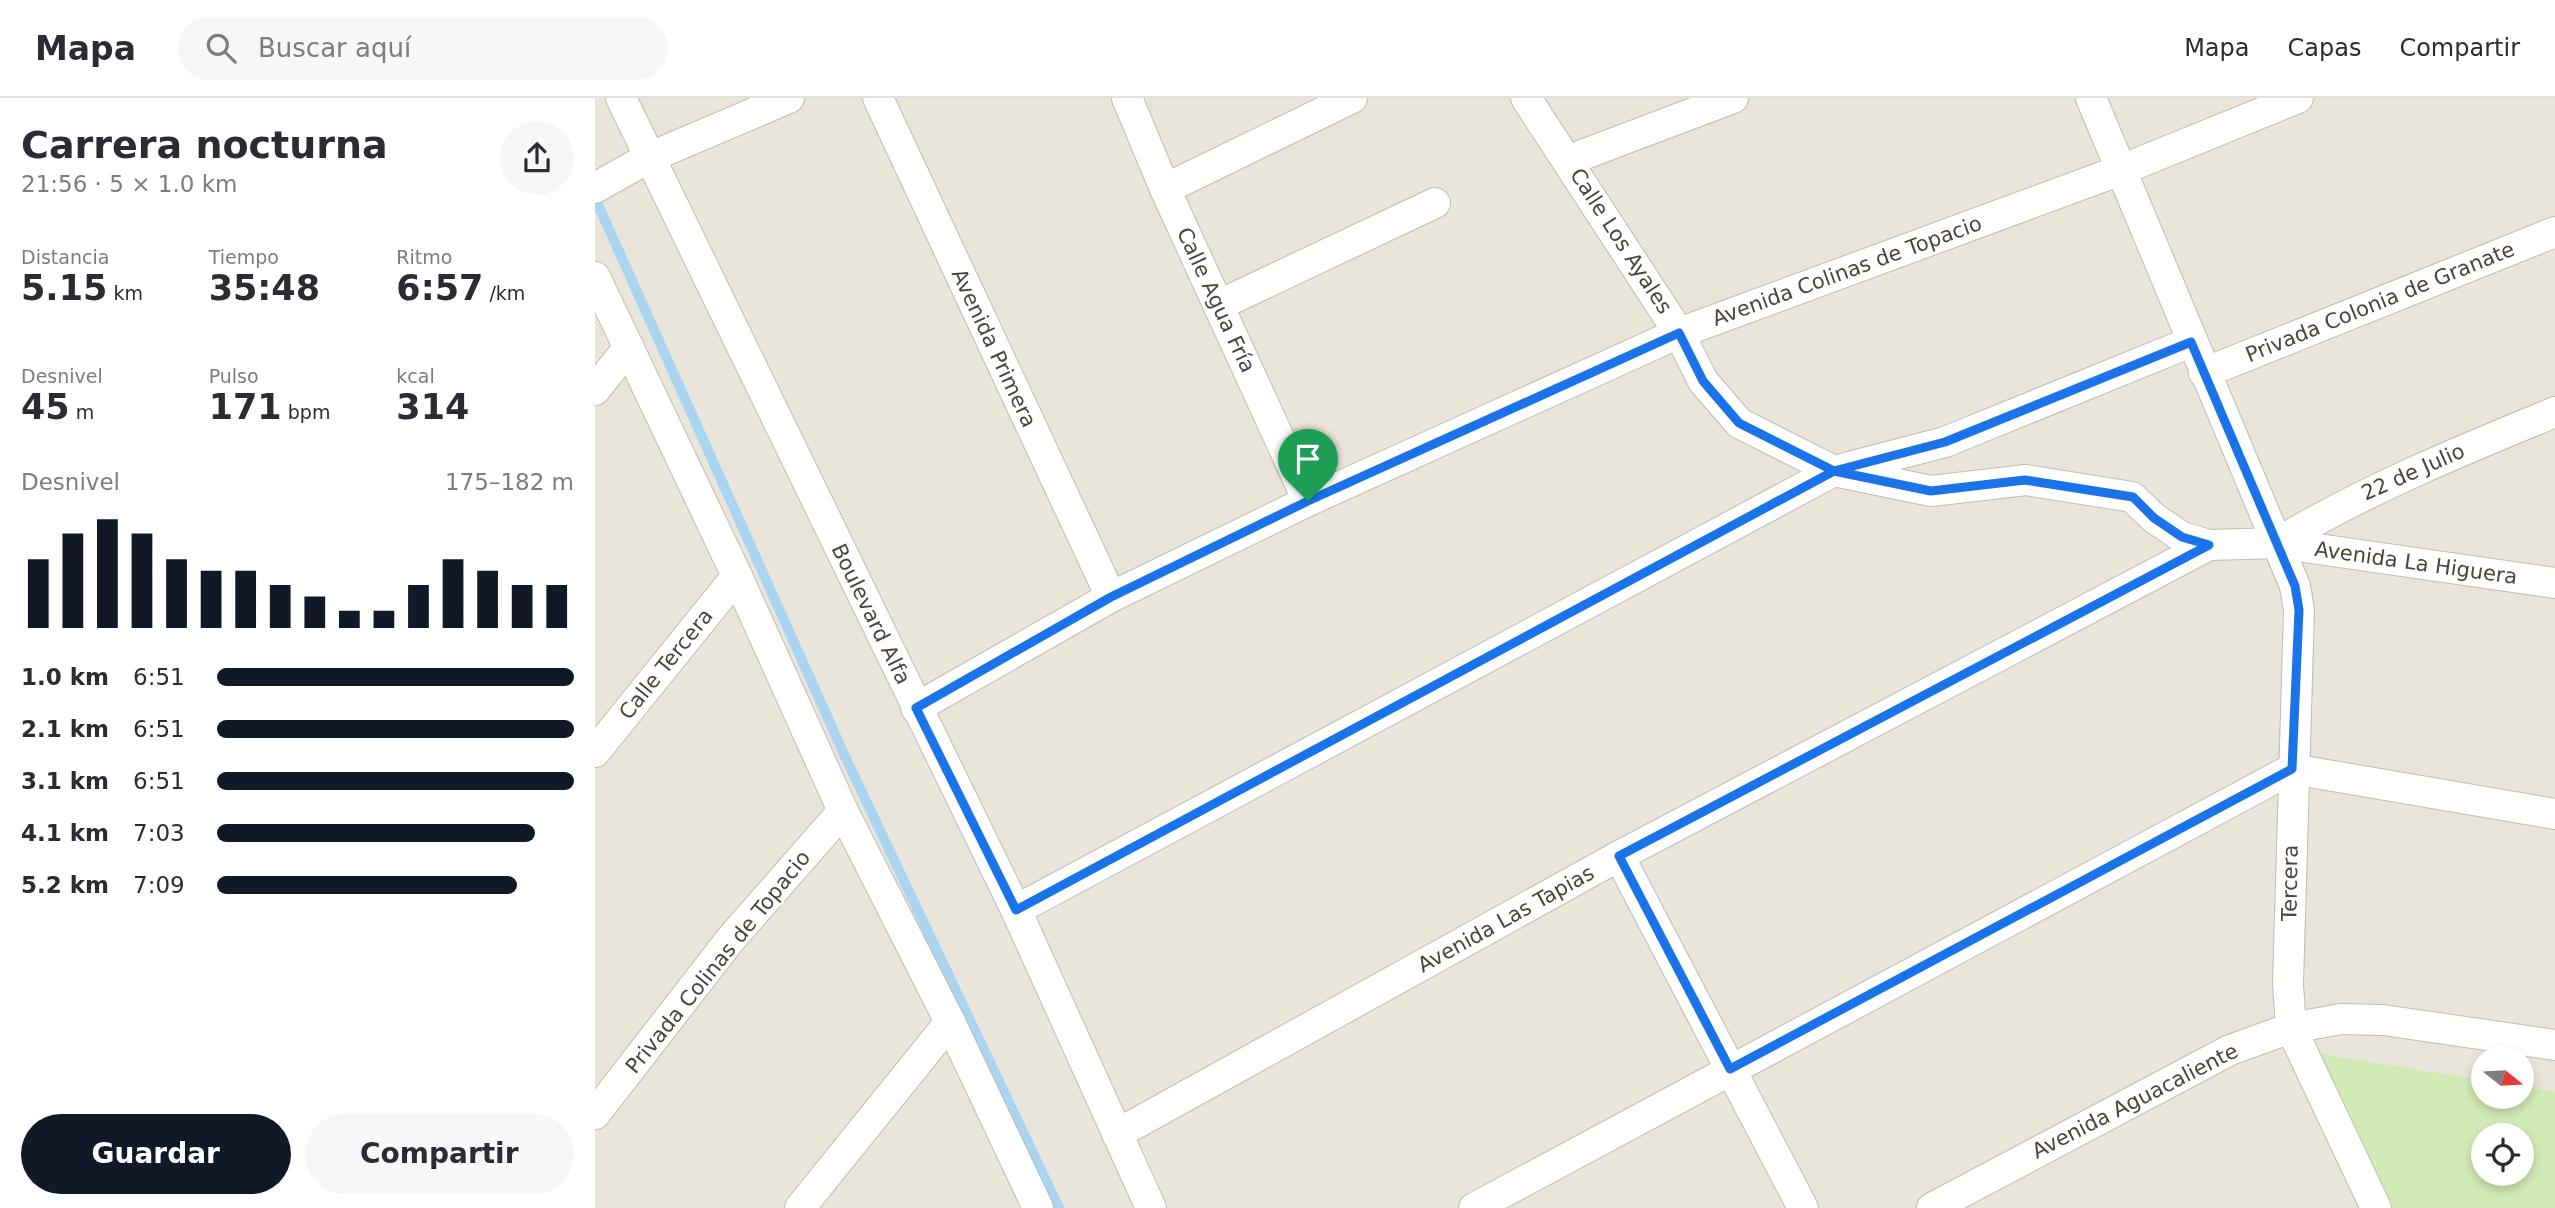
<!DOCTYPE html>
<html lang="es">
<meta charset="utf-8">
<style>
:root{--surface:#fff;--page:#f7f7f7;--text:#2b2b33;--muted:#7c7c81;--line:#e1e1e2;--accent:#111827}
body{margin:0;font-family:"DejaVu Sans",sans-serif;background:var(--page);color:var(--text);height:100vh;display:flex;flex-direction:column;font-size:26px;white-space:nowrap}
*{box-sizing:border-box;margin:0}
p{font-size:23px;color:var(--muted)}
.icon{flex:none;width:38px;height:38px;fill:none;stroke:currentColor;stroke-width:2;stroke-linecap:round;stroke-linejoin:round}
.map{position:relative;flex:1;overflow:hidden}
.sheet{display:flex;flex-direction:column;background:var(--surface);width:595px}
.sheet>*{flex:none}
.needle{width:46px;rotate:108deg}
.controls{position:absolute;left:1876px;top:948px;display:grid;gap:14px}
.controls a{display:grid;place-items:center;width:63px;height:63px;border-radius:50%;background:var(--surface);box-shadow:0 4px 10px #0003;font-size:35px}
.pin{position:absolute;display:grid;place-items:center;width:60px;height:60px;color:#fff;margin:-72px -30px;border-radius:50% 50% 50% 0;rotate:-45deg;box-shadow:0 0 7px #0007}
.pin .icon{rotate:45deg}
.round{display:grid;place-items:center;flex:none;width:74px;height:74px;border-radius:37px;background:var(--page)}
.overview{display:flex;align-items:center;justify-content:space-between;height:119px;padding:0 21px}
h1{font-size:38px;font-weight:700;line-height:52px}
.figures{display:grid;grid-template-columns:repeat(3,1fr);gap:10px;height:119px;padding:7px 21px}
.figures div{display:grid;align-content:center}
.figures b{font-size:35px;font-weight:700}
.figures small{font-size:19px;font-weight:400}
.figures p{font-size:19px}
.chart{height:196px;padding:14px 21px}
.chart p{display:flex;justify-content:space-between}
.chart svg{width:100%;height:126px;margin-top:7px;stroke:var(--accent);stroke-width:6}
.button{display:flex;gap:14px;margin-top:auto;padding:14px 21px}
.button a{flex:1;height:80px;border-radius:42px;background:var(--accent);color:#fff;font-size:28px;font-weight:700;line-height:80px;text-align:center}
.button a+a{background:var(--page);color:var(--text)}
ul{padding:0 21px;list-style:none;font-size:23px}
li{display:grid;grid-template-columns:112px 84px 1fr;align-items:center;height:52px}
li i{height:18px;border-radius:9px;background:var(--accent)}
header{display:flex;align-items:center;gap:42px;box-sizing:border-box;height:98px;padding:0 35px;background:var(--surface);border-bottom:2px solid var(--line)}
header strong{font-size:33px}
nav{display:flex;gap:38px;margin-inline-start:auto;font-size:24px}
.search{width:490px;height:63px;background:var(--page);display:flex;align-items:center;gap:18px;box-sizing:border-box;padding:0 24px;border-radius:38px;color:var(--muted);font-size:26px}
main{display:flex;flex:1;min-height:0}
.map>svg:first-child{display:block}
.residential{fill:#eae5da;fill-rule:evenodd}
.green{fill:#d2eab5;fill-rule:evenodd}
.lines{fill:none;stroke-linecap:round;stroke-linejoin:round}
.stream{stroke:#a9d4f2;stroke-width:10}
.street-casing{stroke:#c2bbae;stroke-width:32}
.street{stroke:#fff;stroke-width:30}
.route-casing{stroke:#fff;stroke-width:14}
.route{stroke:#1a73e8;stroke-width:9}
.labels{text-anchor:middle;dominant-baseline:central;stroke-width:5;stroke-linejoin:round;paint-order:stroke}
.street-label{font-size:21px;fill:#4b4439;stroke:#fff}
</style>
<header>
<strong>Mapa</strong>
<div class="search"><svg class="icon" aria-label="search" viewBox="0 0 24 24"><circle cx="10" cy="10" r="6"/><path d="M15 15l6 6"/></svg>Buscar aquí</div>
<nav><a>Mapa</a><a>Capas</a><a>Compartir</a></nav>
</header>
<main>
<section class="sheet">
<div class="overview"><div><h1>Carrera nocturna</h1><p>21:56 · 5 × 1.0 km</p></div><a class="round"><svg class="icon" aria-label="share" viewBox="0 0 24 24"><path d="M12 15V3M7 8l5-5 5 5M5 13v7h14v-7"/></svg></a></div>
<div class="figures">
<div><p>Distancia</p><b>5.15<small> km</small></b></div>
<div><p>Tiempo</p><b>35:48</b></div>
<div><p>Ritmo</p><b>6:57<small> /km</small></b></div>
</div>
<div class="figures">
<div><p>Desnivel</p><b>45<small> m</small></b></div>
<div><p>Pulso</p><b>171<small> bpm</small></b></div>
<div><p>kcal</p><b>314</b></div>
</div>
<div class="chart"><p><span>Desnivel</span>175–182 m</p>
<svg viewBox="0 0 160 44" preserveAspectRatio="none"><path d="M5 44V20M15 44V11M25 44V6M35 44V11M45 44V20M55 44V24M65 44V24M75 44V29M85 44V33M95 44V38M105 44V38M115 44V29M125 44V20M135 44V24M145 44V29M155 44V29"/></svg>
</div>
<ul>
<li><b>1.0 km</b>6:51<i style="width:100%"></i></li>
<li><b>2.1 km</b>6:51<i style="width:100%"></i></li>
<li><b>3.1 km</b>6:51<i style="width:100%"></i></li>
<li><b>4.1 km</b>7:03<i style="width:89%"></i></li>
<li><b>5.2 km</b>7:09<i style="width:84%"></i></li>
</ul>
<div class="button"><a>Guardar</a><a>Compartir</a></div>
</section>
<div class="map">
<svg width="1960" height="1110" viewBox="0 0 1960 1110">
<rect width="100%" height="100%" fill="#f6f3ec"/>
<path class="residential" d="M 0,0 L 1960,0 L 1960,1110 L 0,1110 ZM 1888,961 L 1927,961 L 1927,999 L 1888,999 ZM 1888,1038 L 1927,1038 L 1927,1076 L 1888,1076 Z"/>
<path class="green" d="M 1725,956 L 1888,982 L 1888,999 L 1927,999 L 1927,988 L 1960,994 L 1960,1110 L 1798,1110 ZM 1888,1038 L 1927,1038 L 1927,1076 L 1888,1076 Z"/>
<g class="lines">
<polyline class="stream" points="0,100 253,665 464,1110"/>
<g class="street-casing">
<g id="street">
<polyline points="26,0 421,812 556,1110"/>
<polyline points="283,0 516,499"/>
<polyline points="532,0 570,91 713,403"/>
<polyline points="931,0 1084,235 1108,283 1144,325 1239,373 1336,393 1431,382 1537,399 1559,420 1587,439 1614,447"/>
<polyline points="1496,0 1700,488 1704,512 1693,886 1696,930 1781,1110"/>
<polyline points="974,62 1138,0"/>
<polyline points="0,90 53,60 194,0"/>
<polyline points="570,91 757,0"/>
<polyline points="0,179 142,478 248,713 355,924 443,1110"/>
<polyline points="624,207 840,105"/>
<polyline points="1609,275 1960,134"/>
<polyline points="0,292 34,249"/>
<path d="M 1682,445 C 1770,392 1865,353 1960,314"/>
<polyline points="321,610 516,499 713,403 1084,235 1526,72 1703,0"/>
<polyline points="0,654 142,478"/>
<polyline points="1024,758 1208,1110"/>
<polyline points="421,812 1239,373 1350,344 1596,244"/>
<polyline points="0,1016 135,842 248,713"/>
<polyline points="522,1036 1024,758 1614,447 1682,445 1960,485"/>
<polyline points="205,1110 355,924"/>
<polyline points="879,1110 1697,671 1960,716"/>
<polyline points="1337,1110 1635,952 1696,930 1746,921 1788,922 1960,947"/>
</g>
</g>
<use href="#street" class="street"/>
</g>
<g class="lines">
<g class="route-casing">
<polyline id="route" points="713,403 516,499 321,610 421,812 1239,373 1336,393 1430,382 1538,399 1559,420 1587,439 1614,447 1024,758 1135,971 1697,671 1704,512 1700,488 1596,244 1350,344 1239,373 1144,325 1108,283 1084,235 713,403"/>
</g>
<use href="#route" class="route"/>
</g>
<g class="labels">
<g class="street-label">
<text transform="translate(1026 143) rotate(57)">Calle Los Ayales</text>
<text transform="translate(1252 173) rotate(-20)">Avenida Colinas de Topacio</text>
<text transform="translate(621 202) rotate(65)">Calle Agua Fría</text>
<text transform="translate(1785 204) rotate(-22)">Privada Colonia de Granate</text>
<text transform="translate(399 250) rotate(65)">Avenida Primera</text>
<text transform="translate(1818 374) rotate(-24)">22 de Julio</text>
<text transform="translate(1821 465) rotate(8)">Avenida La Higuera</text>
<text transform="translate(276 516) rotate(64)">Boulevard Alfa</text>
<text transform="translate(71 566) rotate(-51)">Calle Tercera</text>
<text transform="translate(1695 785) rotate(-89)">Tercera</text>
<text transform="translate(911 821) rotate(-29)">Avenida Las Tapias</text>
<text transform="translate(123 864) rotate(-51)">Privada Colinas de Topacio</text>
<text transform="translate(1540 1003) rotate(-27)">Avenida Aguacaliente</text>
</g>
</g>
</svg>
<div class="controls">
<a><svg class="needle" viewBox="-14 -14 28 28"><path d="M0-13l5 13h-10z" fill="#e53935"/><path d="M0 13l5-13h-10z" fill="#7c7c81"/></svg></a>
<a><svg class="icon" aria-label="locate" viewBox="0 0 24 24"><circle cx="12" cy="12" r="6"/><path d="M12 2v4M12 18v4M2 12h4M18 12h4"/></svg></a>
</div>
<div class="pin" style="left:713px;top:403px;background:#1e9e55"><svg class="icon" aria-label="arrive" viewBox="0 0 24 24"><path d="M6 21V4h12l-3 4 3 4H6"/></svg></div>
</div>
</main>
